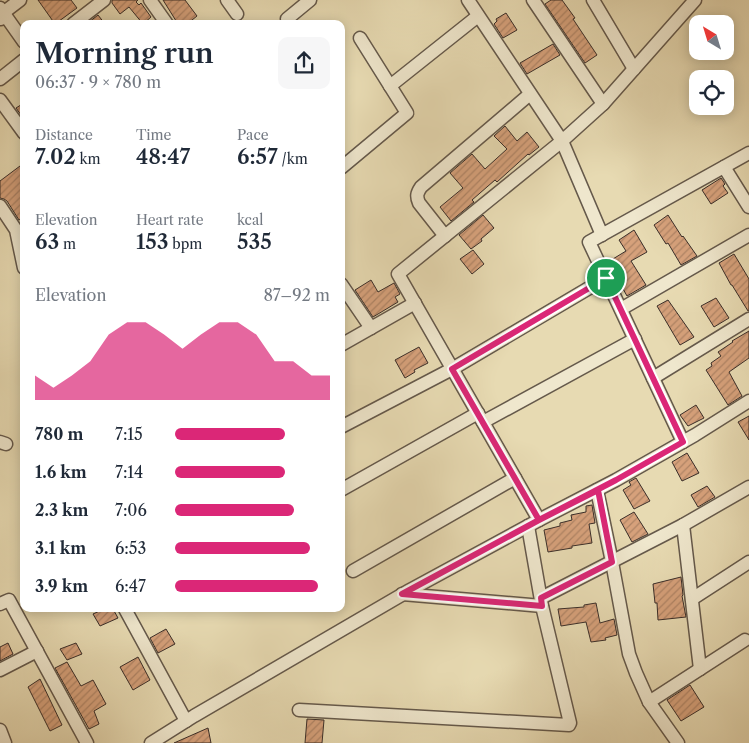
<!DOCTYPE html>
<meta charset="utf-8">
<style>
:root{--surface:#fff;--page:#f6f6f7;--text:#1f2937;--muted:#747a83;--accent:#db2777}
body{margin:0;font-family:"Libre Caslon Text",serif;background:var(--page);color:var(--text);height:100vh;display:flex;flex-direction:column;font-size:19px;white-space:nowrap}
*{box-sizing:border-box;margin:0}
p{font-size:16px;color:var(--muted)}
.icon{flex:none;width:28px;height:28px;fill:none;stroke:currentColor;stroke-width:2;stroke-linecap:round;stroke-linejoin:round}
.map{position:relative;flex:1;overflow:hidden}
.panel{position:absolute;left:20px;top:20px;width:325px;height:592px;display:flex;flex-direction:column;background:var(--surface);border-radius:10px;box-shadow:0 2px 12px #0003}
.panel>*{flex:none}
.needle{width:32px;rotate:322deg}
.controls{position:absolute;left:689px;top:15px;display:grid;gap:10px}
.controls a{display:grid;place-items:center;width:45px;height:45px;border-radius:10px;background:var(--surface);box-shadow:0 2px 12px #0003;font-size:25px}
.pin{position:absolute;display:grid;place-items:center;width:42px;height:42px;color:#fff;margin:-21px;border:2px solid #fff;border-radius:50%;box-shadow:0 1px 5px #0007}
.round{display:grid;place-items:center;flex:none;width:52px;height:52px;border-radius:10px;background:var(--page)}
.overview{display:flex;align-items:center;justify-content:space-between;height:85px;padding:0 15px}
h1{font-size:28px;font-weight:600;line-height:38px}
.metrics{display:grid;grid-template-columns:repeat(3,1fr);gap:8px;height:85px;padding:5px 15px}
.metrics div{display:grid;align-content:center}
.metrics b{font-size:21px;font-weight:600}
.metrics small{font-size:14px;font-weight:400}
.metrics p{font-size:14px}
.chart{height:140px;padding:10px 15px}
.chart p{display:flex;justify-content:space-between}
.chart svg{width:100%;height:90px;margin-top:5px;fill:var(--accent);opacity:.7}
ul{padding:0 15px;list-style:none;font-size:16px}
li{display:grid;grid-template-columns:80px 60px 1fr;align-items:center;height:38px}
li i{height:12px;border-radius:6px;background:var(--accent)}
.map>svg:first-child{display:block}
.building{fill:url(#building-hatch);stroke:#3a2e29}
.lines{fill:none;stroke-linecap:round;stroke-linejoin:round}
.street-casing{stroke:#65594b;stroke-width:15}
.street{stroke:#efe7cd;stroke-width:12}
.route-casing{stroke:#fff;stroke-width:10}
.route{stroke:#db2777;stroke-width:6}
</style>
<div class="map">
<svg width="749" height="743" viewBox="0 0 749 743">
<defs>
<pattern id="building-hatch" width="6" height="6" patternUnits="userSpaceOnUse" patternTransform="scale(1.25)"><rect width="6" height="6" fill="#d6a17b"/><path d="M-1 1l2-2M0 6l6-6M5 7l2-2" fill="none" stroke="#af8465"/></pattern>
</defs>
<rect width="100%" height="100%" fill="#e7dab2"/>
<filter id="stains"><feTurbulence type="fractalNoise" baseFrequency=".004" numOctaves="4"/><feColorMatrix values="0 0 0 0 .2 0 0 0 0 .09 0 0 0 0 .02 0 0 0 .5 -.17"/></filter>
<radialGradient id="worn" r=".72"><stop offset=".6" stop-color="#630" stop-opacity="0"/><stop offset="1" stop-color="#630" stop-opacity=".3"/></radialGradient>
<g class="building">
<polygon points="38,0 71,0 77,8 55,24"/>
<polygon points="112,0 138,0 136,2 139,5 141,3 151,17 143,24 129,7 120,14 112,3"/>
<polygon points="163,0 185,0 197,16 187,24 178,24"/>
<polygon points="551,0 562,0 575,18 573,19 597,55 585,63 545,4"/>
<polygon points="506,13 517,30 503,38 494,24 497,21 496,19"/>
<polygon points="98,15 105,24 90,24 89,22"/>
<polygon points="553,44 560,55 527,74 520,63"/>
<polygon points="24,103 24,119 16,108"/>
<polygon points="505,126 517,141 527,132 539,147 529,155 528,154 497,182 495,180 472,200 474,202 451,221 440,207 463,188 450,173 472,154 485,169 507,149 494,136"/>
<polygon points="24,163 24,217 19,220 7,201 4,199 0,198 0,181"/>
<polygon points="721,178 725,184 723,186 728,193 711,204 702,190"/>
<polygon points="483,215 494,228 481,239 482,241 471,249 459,235"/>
<polygon points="668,215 682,237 683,236 697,256 681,265 668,243 666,244 654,225"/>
<polygon points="634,230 647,252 631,261 646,285 627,296 608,262 626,251 619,240"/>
<polygon points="473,250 484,264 472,274 460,259"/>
<polygon points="734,254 749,279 749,311 748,311 732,285 731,285 719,263"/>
<polygon points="371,280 378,292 394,283 400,294 395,297 398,302 373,317 355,290"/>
<polygon points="716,298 729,318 714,327 701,306"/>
<polygon points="668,300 694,337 680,345 657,306"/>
<polygon points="749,331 749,358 729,372 742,396 728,405 706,370 712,366 711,363 721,356 718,352 733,342 732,341"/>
<polygon points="419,347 428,363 414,370 415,372 405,378 395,360"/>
<polygon points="696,405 704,418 688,426 680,415"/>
<polygon points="749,416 749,440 738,422"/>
<polygon points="687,453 699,473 682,481 672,462"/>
<polygon points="636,478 650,501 634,509 623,490 631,485 629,482"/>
<polygon points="707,486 715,497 698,507 691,495"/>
<polygon points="592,505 595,523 589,524 592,543 572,546 572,548 548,552 544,530 560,526 560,523 572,520 571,515 586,512 586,506"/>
<polygon points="634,512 648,534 632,542 620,520"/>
<polygon points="681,577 683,595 682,596 686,617 658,620 657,603 655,603 653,584"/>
<polygon points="596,603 600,623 614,619 617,635 605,638 606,640 591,642 586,622 561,626 558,609 584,607 584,605"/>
<polygon points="104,609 113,609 118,618 100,626 93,614"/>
<polygon points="166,629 175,644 158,653 150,638"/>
<polygon points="8,643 13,654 0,661 0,647"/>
<polygon points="76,643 82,654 67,660 60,649"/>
<polygon points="138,657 150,680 133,690 120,667"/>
<polygon points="67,662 81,686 93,680 106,704 94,711 99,724 89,729 55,668"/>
<polygon points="40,679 62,725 50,731 28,687"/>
<polygon points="690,685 704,707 681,721 667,700"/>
<polygon points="307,719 324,720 322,743 305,743"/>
<polygon points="208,728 211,743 174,743"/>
</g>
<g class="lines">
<g class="street-casing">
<g id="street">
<polyline points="150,0 167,24"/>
<polyline points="227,0 237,14"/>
<polyline points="468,0 562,141 602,235"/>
<polyline points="533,0 603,104"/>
<polyline points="593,0 634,69"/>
<polyline points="0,8 24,42"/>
<polyline points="1,19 3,13 20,0"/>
<polyline points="287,19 310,0"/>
<polyline points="73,24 104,0"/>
<polyline points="0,79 24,60"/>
<polyline points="390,86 478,16"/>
<polyline points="0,100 24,133"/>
<polyline points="724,167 749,207"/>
<polyline points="341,168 407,113 360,38"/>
<polyline points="0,206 16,230 24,268"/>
<path d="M 445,236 L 419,203 C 416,196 417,193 421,187 L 530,94"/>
<polyline points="341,284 371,328"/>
<polyline points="621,309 749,235"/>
<polyline points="341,345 415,303"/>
<polyline points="653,378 749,319"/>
<polyline points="483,422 635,339"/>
<polyline points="341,427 452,369 606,278"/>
<polyline points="0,442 6,444"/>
<polyline points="683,442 589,242 749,153"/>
<polyline points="341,490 478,413"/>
<polyline points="597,490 612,562 629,654 636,673 649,702 678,743"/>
<polyline points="539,520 398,274 562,141 603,104 695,0"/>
<polyline points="683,525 700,669"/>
<polyline points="353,571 515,478"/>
<polyline points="402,594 542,606"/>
<polyline points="541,598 683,525 749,487"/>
<polyline points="692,599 749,562"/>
<polyline points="0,604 9,600 87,743"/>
<polyline points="125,609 186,721"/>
<polyline points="0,670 37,651"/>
<polyline points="649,702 745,640"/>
<polyline points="299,710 569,725 570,723 542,606 528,526"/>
<polyline points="0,730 5,743"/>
<polyline points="151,743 194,716 410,590 539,520 616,480 695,435 749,401"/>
</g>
</g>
<use href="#street" class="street"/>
</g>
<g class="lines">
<g class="route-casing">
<polyline id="route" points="606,278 683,442 616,480 539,520 402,594 542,606 541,598 612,562 598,490 539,520 452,369 606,278"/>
</g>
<use href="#route" class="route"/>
</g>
<rect width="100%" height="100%" filter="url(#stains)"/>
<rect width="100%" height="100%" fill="url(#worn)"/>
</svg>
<div class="controls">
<a><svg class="needle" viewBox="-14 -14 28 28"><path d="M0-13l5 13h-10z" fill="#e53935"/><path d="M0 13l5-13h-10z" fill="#747a83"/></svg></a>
<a><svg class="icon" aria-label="locate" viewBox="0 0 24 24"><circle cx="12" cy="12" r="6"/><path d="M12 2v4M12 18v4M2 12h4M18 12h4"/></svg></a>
</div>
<div class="pin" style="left:606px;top:278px;background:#1e9e55"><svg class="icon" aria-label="arrive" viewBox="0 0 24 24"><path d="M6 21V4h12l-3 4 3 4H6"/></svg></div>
<section class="panel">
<div class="overview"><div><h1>Morning run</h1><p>06:37 · 9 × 780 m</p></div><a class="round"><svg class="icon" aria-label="share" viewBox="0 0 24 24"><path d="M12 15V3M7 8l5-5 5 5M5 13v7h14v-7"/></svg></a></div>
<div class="metrics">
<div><p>Distance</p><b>7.02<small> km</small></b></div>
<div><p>Time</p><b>48:47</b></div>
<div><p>Pace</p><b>6:57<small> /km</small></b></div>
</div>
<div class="metrics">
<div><p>Elevation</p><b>63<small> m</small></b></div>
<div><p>Heart rate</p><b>153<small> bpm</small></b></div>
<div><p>kcal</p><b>535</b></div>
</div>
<div class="chart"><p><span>Elevation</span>87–92 m</p>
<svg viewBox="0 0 160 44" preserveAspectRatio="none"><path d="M0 44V32L10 38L20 32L30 25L40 12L50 6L60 6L70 12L80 19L90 12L100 6L110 6L120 12L130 25L140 25L150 32L160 32V44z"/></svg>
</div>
<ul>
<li><b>780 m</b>7:15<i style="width:71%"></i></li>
<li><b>1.6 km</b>7:14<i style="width:71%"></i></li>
<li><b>2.3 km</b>7:06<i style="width:77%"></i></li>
<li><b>3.1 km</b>6:53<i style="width:87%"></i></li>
<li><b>3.9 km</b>6:47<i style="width:92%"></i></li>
</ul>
</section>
</div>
